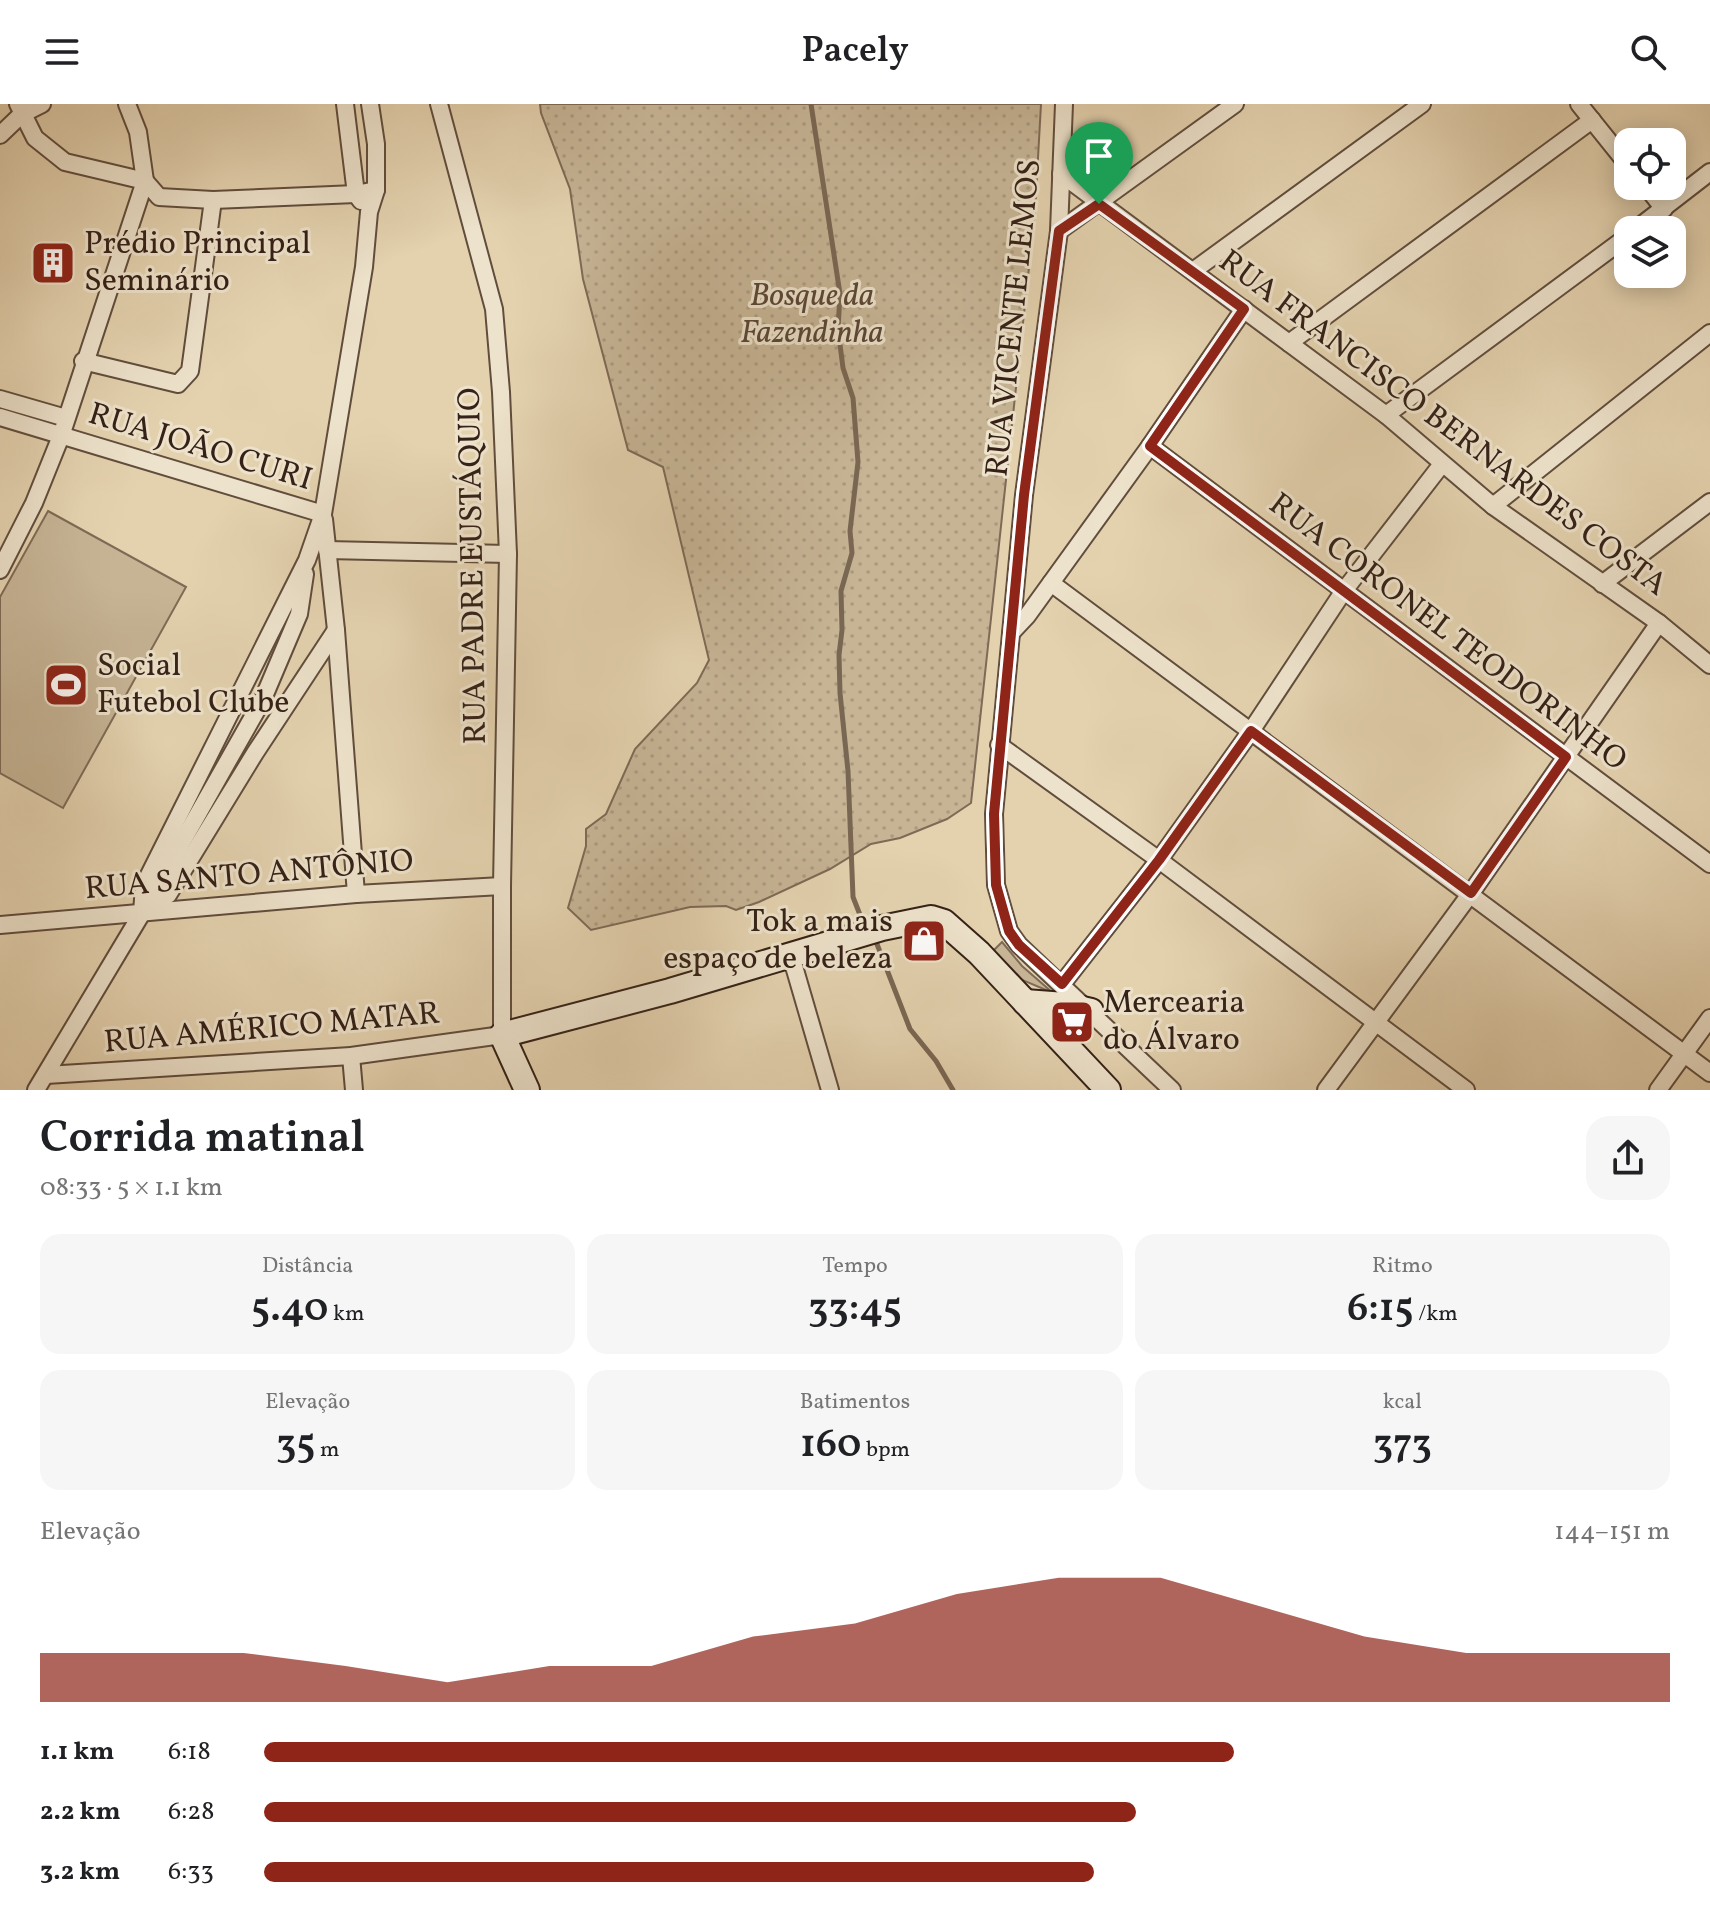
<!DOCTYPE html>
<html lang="pt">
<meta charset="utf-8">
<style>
:root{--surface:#fff;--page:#f6f6f6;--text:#202124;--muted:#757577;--accent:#8f2418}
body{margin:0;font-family:Vollkorn,serif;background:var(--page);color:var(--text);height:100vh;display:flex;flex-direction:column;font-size:30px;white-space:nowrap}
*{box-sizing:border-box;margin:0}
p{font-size:26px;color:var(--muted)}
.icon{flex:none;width:44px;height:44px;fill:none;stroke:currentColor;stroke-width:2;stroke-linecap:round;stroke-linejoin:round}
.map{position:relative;height:986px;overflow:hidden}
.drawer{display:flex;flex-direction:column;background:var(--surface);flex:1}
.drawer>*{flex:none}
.controls{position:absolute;left:1614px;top:24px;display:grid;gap:16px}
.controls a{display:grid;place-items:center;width:72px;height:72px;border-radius:16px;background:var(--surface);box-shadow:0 4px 20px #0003;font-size:40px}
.pin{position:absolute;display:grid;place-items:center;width:68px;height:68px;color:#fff;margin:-82px -34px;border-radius:50% 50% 50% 0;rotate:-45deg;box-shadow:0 0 8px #0007}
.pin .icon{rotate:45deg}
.round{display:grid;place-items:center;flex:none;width:84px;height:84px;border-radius:24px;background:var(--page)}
.headline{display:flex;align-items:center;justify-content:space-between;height:136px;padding:0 40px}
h1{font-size:44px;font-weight:600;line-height:60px}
.metrics{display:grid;grid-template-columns:repeat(3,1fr);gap:12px;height:136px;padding:8px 40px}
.metrics div{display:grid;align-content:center;border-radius:20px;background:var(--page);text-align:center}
.metrics b{font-size:40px;font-weight:600}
.metrics small{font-size:22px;font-weight:400}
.metrics p{font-size:22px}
.chart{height:224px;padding:16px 40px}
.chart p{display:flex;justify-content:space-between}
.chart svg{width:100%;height:144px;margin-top:8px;fill:var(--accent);opacity:.7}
ul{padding:0 40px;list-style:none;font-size:26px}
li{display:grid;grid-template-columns:128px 96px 1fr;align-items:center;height:60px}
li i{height:20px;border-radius:10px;background:var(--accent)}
header{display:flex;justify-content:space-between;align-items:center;height:104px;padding:0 40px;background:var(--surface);font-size:36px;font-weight:600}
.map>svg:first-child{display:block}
.green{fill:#c6b495;stroke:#7e6a56;stroke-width:2}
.park{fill:url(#park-dots);stroke:#7e6a56;stroke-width:2}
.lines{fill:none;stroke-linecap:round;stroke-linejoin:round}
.stream{stroke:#7a6753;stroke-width:5}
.street-casing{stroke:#614d3d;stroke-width:20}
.secondary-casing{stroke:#352117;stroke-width:28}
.street{stroke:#ede2cb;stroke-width:16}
.secondary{stroke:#ede2cb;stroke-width:24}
.route-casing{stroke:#fff;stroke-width:16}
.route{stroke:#8f2418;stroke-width:10}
.labels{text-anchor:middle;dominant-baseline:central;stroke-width:6;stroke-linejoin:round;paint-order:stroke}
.poi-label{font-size:32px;fill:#352117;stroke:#ede2cb;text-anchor:start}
.park-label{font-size:32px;font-style:italic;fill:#594636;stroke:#ede2cb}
.street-label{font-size:32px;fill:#352117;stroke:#ede2cb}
</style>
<header><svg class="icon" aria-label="menu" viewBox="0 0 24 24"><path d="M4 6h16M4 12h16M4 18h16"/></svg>Pacely<svg class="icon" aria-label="search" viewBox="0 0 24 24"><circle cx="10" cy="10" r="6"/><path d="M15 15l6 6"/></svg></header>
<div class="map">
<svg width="1710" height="986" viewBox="0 0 1710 986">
<defs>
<pattern id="park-dots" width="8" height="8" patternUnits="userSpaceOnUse" patternTransform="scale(2)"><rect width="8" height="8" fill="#c6b495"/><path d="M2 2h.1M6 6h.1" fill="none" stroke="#ab9a80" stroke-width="1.8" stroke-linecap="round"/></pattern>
</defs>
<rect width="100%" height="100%" fill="#e4d2af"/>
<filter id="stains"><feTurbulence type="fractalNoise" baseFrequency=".0025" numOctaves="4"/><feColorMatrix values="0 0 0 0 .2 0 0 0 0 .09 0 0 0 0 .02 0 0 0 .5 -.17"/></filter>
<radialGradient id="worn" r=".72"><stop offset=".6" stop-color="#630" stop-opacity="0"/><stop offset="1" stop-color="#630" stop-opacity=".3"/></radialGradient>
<g class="green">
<polygon points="48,407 186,483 63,704 0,669 0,493"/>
<polygon points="1002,838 1022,862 1053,889 1013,872 991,849"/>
</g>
<polygon class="park" points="540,0 1041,0 1035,108 971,699 947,715 900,734 871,740 830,765 759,798 736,806 726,802 690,803 591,826 568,804 586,742 586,725 606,710 635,645 697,579 709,556 663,363 628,346 583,175 570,85 541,9"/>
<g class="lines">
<g class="stream">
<polyline points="811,0 840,190 838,225 843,264 853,294 858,358 850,427 852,449 841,487 842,526 839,551 840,589 848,667 853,793 864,821"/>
<polyline points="875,835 910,925 936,957 953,986"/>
</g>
<g class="street-casing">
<g id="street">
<polyline points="18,0 35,34 65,58 145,77 159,93 213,96 356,90 376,86"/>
<polyline points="345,0 356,90 361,97"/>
<polyline points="1064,0 1059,127 1024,391 994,710 996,781 1009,827 1019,841 1172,986"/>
<polyline points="1579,0 1628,61"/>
<polyline points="0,31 22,10 42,0"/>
<polyline points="1061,70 1386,311 1493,402 1659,519 1710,561"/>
<polyline points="1646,82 1664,105"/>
<polyline points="1635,126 1710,68"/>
<polyline points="1059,127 1235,0"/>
<polyline points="1193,167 1422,0"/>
<polyline points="1289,239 1592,16"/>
<polyline points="83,257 178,280 190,267 213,96"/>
<polyline points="0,295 66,314"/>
<polyline points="1386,311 1628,132"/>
<polyline points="0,313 323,410"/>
<polyline points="1150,342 1710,760"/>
<polyline points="1493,402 1710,229"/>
<polyline points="324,415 336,526 356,790"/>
<polyline points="327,446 508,450"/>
<polyline points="0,466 34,399 61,332 145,77 138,28 127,0"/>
<polyline points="1051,479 1710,969"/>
<polyline points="1602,480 1710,398"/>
<polyline points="1011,529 1027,512 1150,342 1244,205"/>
<polyline points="999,641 1159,756 1466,986"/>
<polyline points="143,808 168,791 255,649 336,526"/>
<polyline points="142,809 144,781 307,456 323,410 364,163 369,108 376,86 376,40 370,0"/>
<polyline points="0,821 356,790 502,782"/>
<polyline points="791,852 830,986"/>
<polyline points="1062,880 1159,756 1251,627 1343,488 1442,360"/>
<polyline points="351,952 354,986"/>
<polyline points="46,971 351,952 502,931 502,782 508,450 501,288 494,205 439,0"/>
<polyline points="36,986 142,809 263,595 299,510 305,470"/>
<polyline points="1326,986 1471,789 1659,519"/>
<polyline points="1658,986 1710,914"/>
</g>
</g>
<g class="secondary-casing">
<g id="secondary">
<polyline points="1025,898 1065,901 1091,907"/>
<polyline points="527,986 502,931 670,887 882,824 931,814 944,818 979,849 1108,986"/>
</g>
</g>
<use href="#street" class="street"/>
<use href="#secondary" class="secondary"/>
</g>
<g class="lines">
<g class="route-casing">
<polygon id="route" points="1099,100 1244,205 1150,342 1566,653 1471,789 1251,627 1159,756 1062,880 1019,841 1009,827 996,781 994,710 1024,391 1059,127"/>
</g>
<use href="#route" class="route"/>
</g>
<defs>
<g id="building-square" transform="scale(2.3)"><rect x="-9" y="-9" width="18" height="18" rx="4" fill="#8f2418" stroke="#ede2cb"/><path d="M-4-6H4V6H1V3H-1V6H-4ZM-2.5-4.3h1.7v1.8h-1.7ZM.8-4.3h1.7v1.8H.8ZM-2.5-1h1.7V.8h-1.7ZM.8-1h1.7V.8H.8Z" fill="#fff"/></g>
<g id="stadium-square" transform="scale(2.3)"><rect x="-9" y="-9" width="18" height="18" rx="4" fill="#8f2418" stroke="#ede2cb"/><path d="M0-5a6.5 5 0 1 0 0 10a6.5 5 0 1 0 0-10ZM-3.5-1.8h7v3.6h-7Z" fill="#fff"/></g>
<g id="shop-square" transform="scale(2.3)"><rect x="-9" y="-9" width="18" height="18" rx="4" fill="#8f2418" stroke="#ede2cb"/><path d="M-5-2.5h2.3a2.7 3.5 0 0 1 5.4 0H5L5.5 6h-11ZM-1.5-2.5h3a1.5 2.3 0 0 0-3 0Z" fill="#fff"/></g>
<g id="supermarket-square" transform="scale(2.3)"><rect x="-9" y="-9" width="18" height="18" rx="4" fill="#8f2418" stroke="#ede2cb"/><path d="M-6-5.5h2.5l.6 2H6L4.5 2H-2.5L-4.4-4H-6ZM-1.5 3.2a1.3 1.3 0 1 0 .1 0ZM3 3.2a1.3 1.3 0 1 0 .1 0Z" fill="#fff"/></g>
</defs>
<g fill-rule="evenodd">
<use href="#building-square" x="53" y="159"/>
<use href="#stadium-square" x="66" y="581"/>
<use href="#shop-square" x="924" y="837"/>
<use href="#supermarket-square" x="1072" y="918"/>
</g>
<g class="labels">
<g class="poi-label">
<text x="84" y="141">Prédio Principal<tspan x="84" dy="37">Seminário</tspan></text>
<text x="97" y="563">Social<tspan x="97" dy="37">Futebol Clube</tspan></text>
<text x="893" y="819" text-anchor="end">Tok a mais<tspan x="893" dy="37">espaço de beleza</tspan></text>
<text x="1103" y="900">Mercearia<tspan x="1103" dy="37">do Álvaro</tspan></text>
</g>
<g class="park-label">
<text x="812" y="193">Bosque da<tspan x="812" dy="37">Fazendinha</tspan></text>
</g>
<g class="street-label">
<text transform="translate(1015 214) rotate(-84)">RUA VICENTE LEMOS</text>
<text transform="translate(1442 320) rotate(37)">RUA FRANCISCO BERNARDES COSTA</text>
<text transform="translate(200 344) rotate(17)">RUA JOÃO CURI</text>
<text transform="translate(474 462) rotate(-91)">RUA PADRE EUSTÁQUIO</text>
<text transform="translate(1447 529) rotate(37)">RUA CORONEL TEODORINHO</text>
<text transform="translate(249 772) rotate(-5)">RUA SANTO ANTÔNIO</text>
<text transform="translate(272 925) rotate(-5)">RUA AMÉRICO MATAR</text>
</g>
</g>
<rect width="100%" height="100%" filter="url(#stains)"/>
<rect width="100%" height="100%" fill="url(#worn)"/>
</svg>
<div class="controls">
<a><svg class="icon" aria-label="locate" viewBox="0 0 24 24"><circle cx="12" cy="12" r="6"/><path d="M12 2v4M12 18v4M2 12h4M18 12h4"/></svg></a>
<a><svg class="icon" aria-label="layers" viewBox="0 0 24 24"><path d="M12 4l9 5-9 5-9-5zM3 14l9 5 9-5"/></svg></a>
</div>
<div class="pin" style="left:1099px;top:100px;background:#1e9e55"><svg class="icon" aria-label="arrive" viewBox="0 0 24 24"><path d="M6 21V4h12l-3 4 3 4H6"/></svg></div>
</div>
<section class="drawer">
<div class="headline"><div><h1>Corrida matinal</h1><p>08:33 · 5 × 1.1 km</p></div><a class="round"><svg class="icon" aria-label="share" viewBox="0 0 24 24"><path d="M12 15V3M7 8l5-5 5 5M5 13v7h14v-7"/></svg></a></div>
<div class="metrics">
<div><p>Distância</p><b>5.40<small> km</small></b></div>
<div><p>Tempo</p><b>33:45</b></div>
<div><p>Ritmo</p><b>6:15<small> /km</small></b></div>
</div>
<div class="metrics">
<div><p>Elevação</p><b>35<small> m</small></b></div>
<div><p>Batimentos</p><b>160<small> bpm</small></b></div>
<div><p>kcal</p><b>373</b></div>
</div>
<div class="chart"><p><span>Elevação</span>144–151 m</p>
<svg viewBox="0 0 160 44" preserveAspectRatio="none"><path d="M0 44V29L10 29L20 29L30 33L40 38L50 33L60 33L70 24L80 20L90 11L100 6L110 6L120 15L130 24L140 29L150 29L160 29V44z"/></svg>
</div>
<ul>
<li><b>1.1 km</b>6:18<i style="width:69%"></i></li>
<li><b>2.2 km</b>6:28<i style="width:62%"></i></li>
<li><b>3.2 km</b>6:33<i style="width:59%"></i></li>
</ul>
</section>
